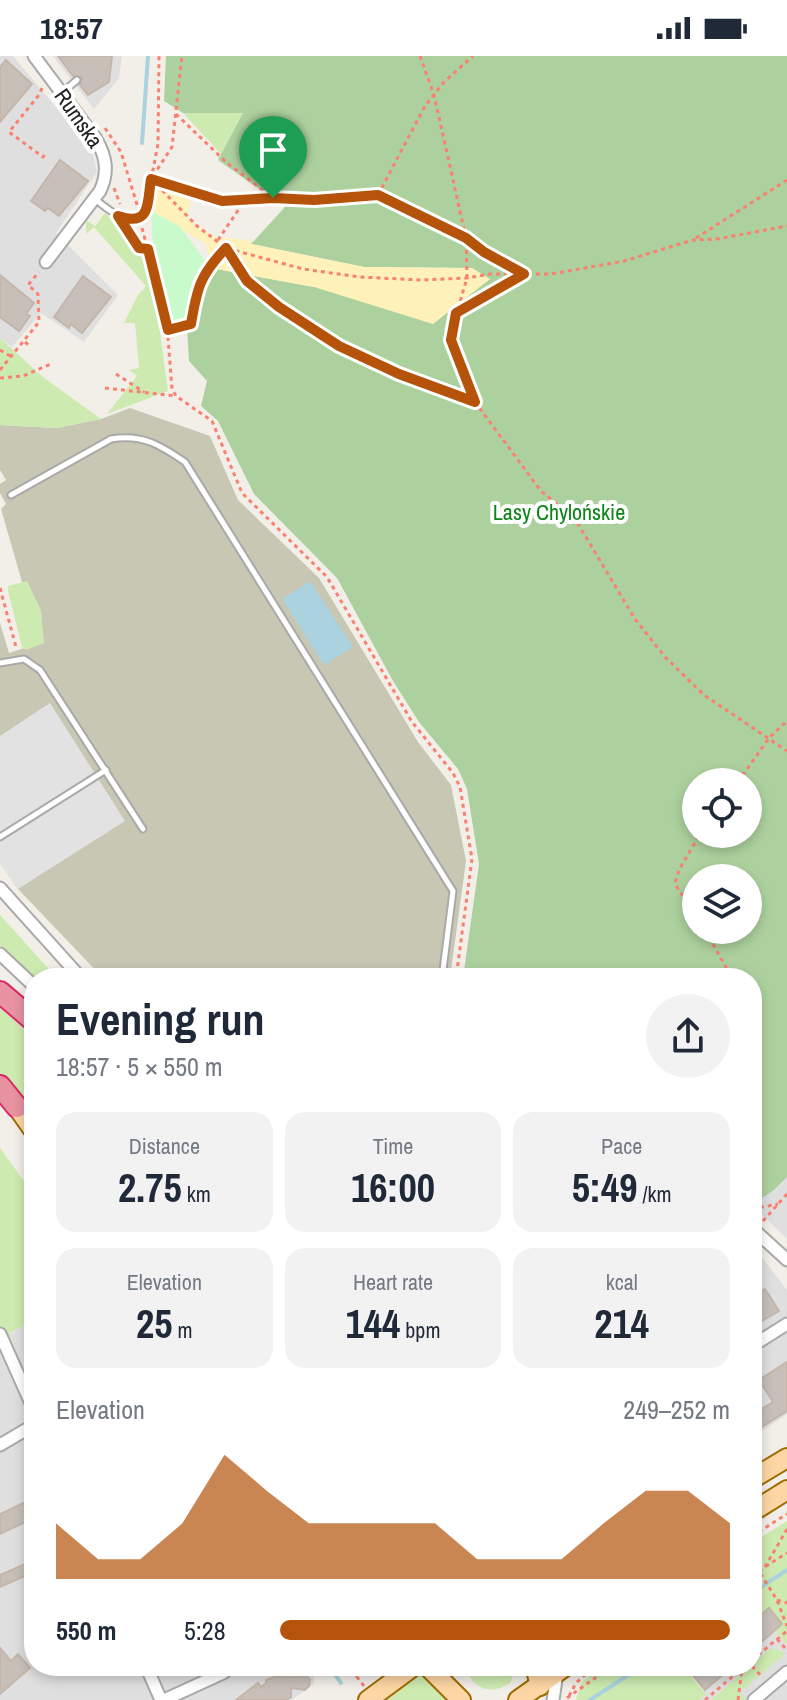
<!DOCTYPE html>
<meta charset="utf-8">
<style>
:root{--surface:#fff;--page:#f2f2f3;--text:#1f2937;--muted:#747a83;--accent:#b45309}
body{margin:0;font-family:"Archivo Narrow",sans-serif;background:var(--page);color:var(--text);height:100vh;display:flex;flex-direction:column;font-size:30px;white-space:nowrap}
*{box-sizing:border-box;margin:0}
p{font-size:26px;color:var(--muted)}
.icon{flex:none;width:44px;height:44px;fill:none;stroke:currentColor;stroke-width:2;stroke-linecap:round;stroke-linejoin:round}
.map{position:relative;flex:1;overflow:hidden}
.sheet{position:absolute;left:24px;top:912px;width:738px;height:708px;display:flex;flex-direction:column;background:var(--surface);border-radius:32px;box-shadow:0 4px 12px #0003}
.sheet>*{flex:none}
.buttons{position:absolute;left:682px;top:712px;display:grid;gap:16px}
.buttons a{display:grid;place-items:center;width:80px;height:80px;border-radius:50%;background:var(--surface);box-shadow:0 4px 12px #0003;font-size:40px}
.pin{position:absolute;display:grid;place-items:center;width:68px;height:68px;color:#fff;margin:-82px -34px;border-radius:50% 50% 50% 0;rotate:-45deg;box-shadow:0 0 8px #0007}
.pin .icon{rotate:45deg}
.round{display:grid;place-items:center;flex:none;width:84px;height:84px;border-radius:42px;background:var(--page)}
.headline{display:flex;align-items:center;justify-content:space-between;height:136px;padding:0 32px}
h1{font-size:44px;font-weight:700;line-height:60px}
.figures{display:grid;grid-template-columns:repeat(3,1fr);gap:12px;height:136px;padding:8px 32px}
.figures div{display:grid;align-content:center;border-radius:20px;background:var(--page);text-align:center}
.figures b{font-size:40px;font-weight:700}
.figures small{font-size:22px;font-weight:400}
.figures p{font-size:22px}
.chart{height:224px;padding:16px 32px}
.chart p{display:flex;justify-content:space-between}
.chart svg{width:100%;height:144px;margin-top:8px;fill:var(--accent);opacity:.7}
ul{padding:0 32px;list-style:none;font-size:26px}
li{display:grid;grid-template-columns:128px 96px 1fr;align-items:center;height:60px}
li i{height:20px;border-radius:10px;background:var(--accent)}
.status{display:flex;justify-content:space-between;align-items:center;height:56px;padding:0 40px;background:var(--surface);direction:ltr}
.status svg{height:22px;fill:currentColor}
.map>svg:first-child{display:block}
.residential{fill:#e0dfdf}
.construction{fill:#c7c7b4}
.grass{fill:#cdebb0}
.forest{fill:#add19e;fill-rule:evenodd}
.sand{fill:#fff1ba}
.park{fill:#c8facc}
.parking{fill:#e2e2e2}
.water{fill:#aad3df}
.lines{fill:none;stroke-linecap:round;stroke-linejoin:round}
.stream{stroke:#aad3df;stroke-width:4}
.building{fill:#c7bfb8;stroke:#c4b6ab;stroke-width:2}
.lane-casing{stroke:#a9a9a9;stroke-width:9}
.street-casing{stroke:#a9a9a9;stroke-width:15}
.primary-casing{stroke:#a06b00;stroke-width:22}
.highway-casing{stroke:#dc2a67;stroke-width:24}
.path{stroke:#fa8072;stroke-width:3;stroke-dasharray:4 4;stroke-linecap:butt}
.lane{stroke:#fff;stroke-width:5}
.street{stroke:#fff;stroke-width:11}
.primary{stroke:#fcd6a4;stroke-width:18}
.highway{stroke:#e892a2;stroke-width:20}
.route-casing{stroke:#fff;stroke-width:16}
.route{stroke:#b45309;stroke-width:10}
.labels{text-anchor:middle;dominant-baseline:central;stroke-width:8;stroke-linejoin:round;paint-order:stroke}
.street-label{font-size:22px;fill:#222;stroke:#fff}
.park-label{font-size:22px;fill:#0c8416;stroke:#fff}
</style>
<div class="status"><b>18:57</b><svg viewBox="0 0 49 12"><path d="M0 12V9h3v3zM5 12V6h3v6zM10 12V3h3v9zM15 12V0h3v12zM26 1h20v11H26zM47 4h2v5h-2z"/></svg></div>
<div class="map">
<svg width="787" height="1644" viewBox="0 0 787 1644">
<rect width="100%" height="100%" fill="#f2efe9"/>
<g class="residential">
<polygon points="0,0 13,0 92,94 97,116 56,177 118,239 84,286 41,257 12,291 0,282"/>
<polygon points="53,0 122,0 119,22 94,53"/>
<polygon points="787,1121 787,1183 752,1149 774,1134"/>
<polygon points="752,1188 787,1234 787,1358 752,1382"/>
<polygon points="34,1265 34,1610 314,1610 314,1628 292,1644 0,1644 0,1294 13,1288 8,1278"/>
<polygon points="787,1537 787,1644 697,1644 704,1635 691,1618 699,1610 752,1610 752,1562"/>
</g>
<polygon class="construction" points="130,352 210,380 238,444 319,522 418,686 451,729 466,805 450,922 103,922 18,833 0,807 0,567 9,597 43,586 41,555 27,526 22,526 1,453 6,448 0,437 0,428 6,424 0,414 0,369 57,372 101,363"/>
<g class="grass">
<polygon points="183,57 244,57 221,98"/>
<path d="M 105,157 C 119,169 125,190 142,196 L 157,255 L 168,335 L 107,358 L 137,320 L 129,314 L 139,312 L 135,267 L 124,267 L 138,239 L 146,230 L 94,171 L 86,178 L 86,164 L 95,170 Z"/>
<polygon points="0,282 43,321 101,363 56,372 0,369"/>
<polygon points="27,525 41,555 44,587 26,594 22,591 8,535 8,530"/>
<polygon points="0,859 57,922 35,922 0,889"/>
<polygon points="0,952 34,981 34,1065 0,1018"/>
<polygon points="0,1092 34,1139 34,1265 9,1277 13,1288 0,1294"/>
<polygon points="787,1465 787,1589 776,1575 783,1568 770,1552 752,1566 752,1487"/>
<polygon points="771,1592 786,1597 740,1636 747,1644 711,1644"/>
<path d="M 466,1610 L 517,1610 L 510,1627 C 491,1640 471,1633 466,1610 Z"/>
<polygon points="601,1610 698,1610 689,1618 706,1638 699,1644 576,1644 581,1627"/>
<polygon points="424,1612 449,1644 382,1644"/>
</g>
<path class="forest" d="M 166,0 L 787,0 L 787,1121 L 774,1134 L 752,1149 L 752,922 L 463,922 L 479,808 L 467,733 L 458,713 L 419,666 L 393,625 L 337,522 L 254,438 L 218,365 L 201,350 L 207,325 L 189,305 L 187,272 L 211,212 L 314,231 L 472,212 L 364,211 L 251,188 L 285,151 L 218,104 L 243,57 L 183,57 L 164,45 ZM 696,726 L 748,726 L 748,778 L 696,778 ZM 696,822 L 748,822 L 748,874 L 696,874 Z"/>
<polygon class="sand" points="162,124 192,133 187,163 215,181 249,184 251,188 364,211 472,212 490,223 433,268 314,231 211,212 206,188 151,155 154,138"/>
<polygon class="park" points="151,155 179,170 205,204 192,225 188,265 172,269 153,191"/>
<polygon class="parking" points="50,647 125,765 18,833 0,807 0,680"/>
<polygon class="water" points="310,525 353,591 324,609 282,543"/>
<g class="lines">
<g class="stream">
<polyline points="142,87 148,0"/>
<polyline points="752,1537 787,1514"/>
<polyline points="322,1613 333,1616 341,1627"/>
<polyline points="590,1644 642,1610"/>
</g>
</g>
<g class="building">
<polygon points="58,0 112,0 109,26 88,39 80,29 82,21 73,20"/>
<polygon points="6,4 32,28 0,66 0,11"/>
<polygon points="60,104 88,125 59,160 48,152 45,155 31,145"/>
<polygon points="0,219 34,247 26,258 30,260 19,275 0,261"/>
<polygon points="83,220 111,241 82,277 71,268 69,272 54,261"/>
<polygon points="765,1233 779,1255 760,1266 752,1253 752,1241"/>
<polygon points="787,1306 787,1355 752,1377 752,1359 773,1346 759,1324"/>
<polygon points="34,1442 34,1462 0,1478 0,1458"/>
<polygon points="34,1504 34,1516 0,1531 0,1519"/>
<polygon points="769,1552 782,1568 752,1594 752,1567"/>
<polygon points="0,1592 11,1605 18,1598 30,1612 0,1638"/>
<polygon points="701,1610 733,1610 705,1634 692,1618"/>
<polygon points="307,1620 310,1624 309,1630 305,1634 291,1632 291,1641 286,1644 236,1644 258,1627 261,1631 266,1627 266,1624 274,1621"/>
</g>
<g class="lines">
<g class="lane-casing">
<g id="lane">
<polyline points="63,36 77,24"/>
<path d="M 95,143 C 110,155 121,165 140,163"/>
<path d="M 11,439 L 111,383 C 143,378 160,389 185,406 L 453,835 L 442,922"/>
<polyline points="0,607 24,603 40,614 143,773"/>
<polyline points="0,781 106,714"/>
</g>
</g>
<g class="street-casing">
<g id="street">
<path d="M 34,0 L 96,83 C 106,100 109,116 100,135 L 46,206"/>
<polyline points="0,832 81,922"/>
<polyline points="0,898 34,930"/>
<polyline points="752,1172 787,1204"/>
<polyline points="0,1278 34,1354"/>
<polyline points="752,1290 787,1268"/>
<polyline points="0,1389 34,1369"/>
<polyline points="146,1610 161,1644"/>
<polyline points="164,1644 223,1617 232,1610"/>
<polyline points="553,1644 557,1617"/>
<polyline points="754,1644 787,1616"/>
</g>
</g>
<g class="primary-casing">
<g id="primary">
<polyline points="17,1051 34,1075"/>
<polyline points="752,1423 787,1402"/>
<polyline points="752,1456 787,1434"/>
<polyline points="427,1610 461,1644"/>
<polyline points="535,1610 540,1630"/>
<polyline points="368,1644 414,1610"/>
<polyline points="518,1644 566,1610"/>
</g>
</g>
<g class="highway-casing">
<g id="highway">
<polyline points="0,936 34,965"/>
<polyline points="0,1030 17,1051"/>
</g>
</g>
<g class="path">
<polyline points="420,0 434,39 466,182 467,222 457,256"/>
<polyline points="42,32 39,39 9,76 43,101 47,96"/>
<polyline points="176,58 226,106 273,142"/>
<polyline points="105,72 121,96 138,152"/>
<polyline points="153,120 172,91 182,0"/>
<polyline points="151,123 197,170 226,192 303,213 360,221 421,224 467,222 490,218 551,218 624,205 693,184 717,183 787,170"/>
<polyline points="155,124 222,145 273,142 314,144 378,139 466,182 484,196 520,216"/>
<polyline points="114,132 120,148"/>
<polyline points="378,139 425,50 444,26 473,0"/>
<polyline points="145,155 158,88 159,0"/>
<polyline points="125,172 141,194 153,191"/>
<polyline points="142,172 167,269 172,333 176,340 212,365 242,437 327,521 412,666 453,717 460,731 472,803 456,922"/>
<polyline points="696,182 787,124"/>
<polyline points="218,184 245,144"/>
<polyline points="520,219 456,257 451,284 475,346 541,435 575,463 635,563 665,601 704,639 787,695"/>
<path d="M 168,274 L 191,268 C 197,234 202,218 226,192 L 247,225 L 279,251 L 339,290 L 399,318 L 473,345"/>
<polyline points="25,286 31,291"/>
<polyline points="0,294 12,301"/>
<polyline points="0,314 39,266 38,238 28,229 39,216"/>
<polyline points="116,318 144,336"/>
<polyline points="0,322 23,320 53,307"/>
<polyline points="105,332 176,340"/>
<polyline points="0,532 16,591"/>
<polyline points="738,726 769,682 787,665"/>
<polyline points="696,860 675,828 679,814 700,778"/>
<polyline points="705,874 732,922"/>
<polyline points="752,1026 752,1050"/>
<polyline points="752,1128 760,1164"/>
<polyline points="752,1153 778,1148"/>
<polyline points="763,1165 787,1138"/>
<polyline points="752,1480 787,1458"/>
<polyline points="752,1504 777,1544 787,1570"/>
<polyline points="765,1511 787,1473"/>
<polyline points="752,1519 787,1497"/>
<polyline points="777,1544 787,1547"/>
<polyline points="777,1583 787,1594"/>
<polyline points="752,1604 787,1575"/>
<polyline points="752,1610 763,1622"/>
<polyline points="364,1630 357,1621 369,1610"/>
<polyline points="569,1640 576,1627 595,1610"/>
<polyline points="567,1642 612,1610"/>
<polyline points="705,1644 745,1610"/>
<polyline points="738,1644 742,1613"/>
</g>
<use href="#lane" class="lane"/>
<use href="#street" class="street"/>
<use href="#primary" class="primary"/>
<use href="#highway" class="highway"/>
</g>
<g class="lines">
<g class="route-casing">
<path id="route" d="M 151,123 L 222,145 L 273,142 L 314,144 L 378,139 L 466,182 L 484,196 L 524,218 L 456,257 L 451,284 L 475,346 L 399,318 L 339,290 L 279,251 L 247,225 L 226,192 C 200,219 197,232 191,268 L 168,274 L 148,193 L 139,192 L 118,160 C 151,171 147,148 151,123 Z"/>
</g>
<use href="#route" class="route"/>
</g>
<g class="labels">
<g class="street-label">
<text transform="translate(79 62) rotate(55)">Rumska</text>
</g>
<g class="park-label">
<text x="559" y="456">Lasy Chylońskie</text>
</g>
</g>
</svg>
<div class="buttons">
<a><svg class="icon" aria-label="locate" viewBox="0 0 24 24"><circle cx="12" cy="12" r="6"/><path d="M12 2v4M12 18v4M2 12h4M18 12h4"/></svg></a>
<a><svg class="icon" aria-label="layers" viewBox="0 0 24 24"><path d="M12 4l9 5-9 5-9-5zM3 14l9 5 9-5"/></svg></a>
</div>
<div class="pin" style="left:273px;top:142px;background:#1e9e55"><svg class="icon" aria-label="arrive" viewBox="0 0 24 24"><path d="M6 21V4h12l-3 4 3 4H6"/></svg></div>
<section class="sheet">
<div class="headline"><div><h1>Evening run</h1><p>18:57 · 5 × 550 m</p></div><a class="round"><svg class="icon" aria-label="share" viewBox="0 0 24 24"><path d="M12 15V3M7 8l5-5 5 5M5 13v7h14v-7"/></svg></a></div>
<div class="figures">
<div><p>Distance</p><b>2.75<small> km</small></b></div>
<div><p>Time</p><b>16:00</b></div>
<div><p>Pace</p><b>5:49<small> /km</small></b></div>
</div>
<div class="figures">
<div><p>Elevation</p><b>25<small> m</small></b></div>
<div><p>Heart rate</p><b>144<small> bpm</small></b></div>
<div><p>kcal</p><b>214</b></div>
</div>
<div class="chart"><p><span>Elevation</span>249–252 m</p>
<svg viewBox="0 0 160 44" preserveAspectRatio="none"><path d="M0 44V27L10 38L20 38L30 27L40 6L50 17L60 27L70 27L80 27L90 27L100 38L110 38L120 38L130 27L140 17L150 17L160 27V44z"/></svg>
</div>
<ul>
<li><b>550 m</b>5:28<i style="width:100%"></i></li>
</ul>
</section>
</div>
